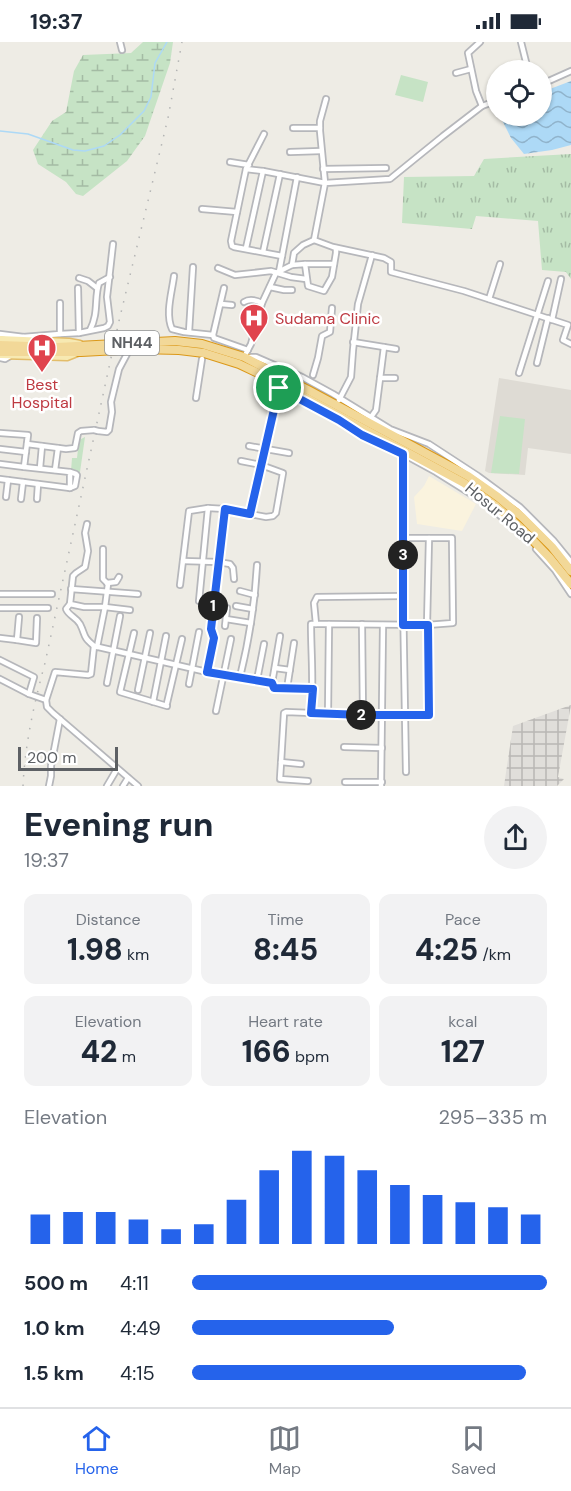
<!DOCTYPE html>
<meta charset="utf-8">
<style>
:root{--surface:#fff;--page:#f2f2f3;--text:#1f2937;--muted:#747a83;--line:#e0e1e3;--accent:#2563eb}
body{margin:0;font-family:"DM Sans",sans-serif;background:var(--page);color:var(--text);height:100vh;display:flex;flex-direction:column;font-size:22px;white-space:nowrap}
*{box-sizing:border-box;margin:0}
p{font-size:20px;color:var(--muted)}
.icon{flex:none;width:33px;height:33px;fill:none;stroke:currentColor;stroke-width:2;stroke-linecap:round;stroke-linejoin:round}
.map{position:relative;height:744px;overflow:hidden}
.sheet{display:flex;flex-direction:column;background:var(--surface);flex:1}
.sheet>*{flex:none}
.buttons{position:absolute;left:486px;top:18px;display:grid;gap:12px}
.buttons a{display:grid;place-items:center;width:66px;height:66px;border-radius:50%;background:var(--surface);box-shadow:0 2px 4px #0004;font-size:30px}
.scale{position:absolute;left:18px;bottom:15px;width:100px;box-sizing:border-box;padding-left:6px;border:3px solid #5d6064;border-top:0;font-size:16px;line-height:21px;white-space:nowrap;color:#5d6064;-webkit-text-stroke:4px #fff;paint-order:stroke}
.pin{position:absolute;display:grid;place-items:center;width:51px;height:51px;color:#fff;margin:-26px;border:3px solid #fff;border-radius:50%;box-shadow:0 2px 6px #0007}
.km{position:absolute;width:30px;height:30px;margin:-15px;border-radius:50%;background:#222;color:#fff;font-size:16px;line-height:30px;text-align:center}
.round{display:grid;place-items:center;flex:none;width:63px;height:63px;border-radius:32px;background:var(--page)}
.headline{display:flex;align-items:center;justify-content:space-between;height:102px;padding:0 24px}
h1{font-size:33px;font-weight:800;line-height:45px}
.metrics{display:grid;grid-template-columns:repeat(3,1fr);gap:9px;height:102px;padding:6px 24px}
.metrics div{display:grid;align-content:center;border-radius:12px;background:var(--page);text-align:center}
.metrics b{font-size:30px;font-weight:800}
.metrics small{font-size:16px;font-weight:400}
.metrics p{font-size:16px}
.chart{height:168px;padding:12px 24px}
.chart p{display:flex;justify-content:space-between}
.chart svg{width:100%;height:108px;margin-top:6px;stroke:var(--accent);stroke-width:6}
ul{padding:0 24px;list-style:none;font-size:20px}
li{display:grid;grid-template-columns:96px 72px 1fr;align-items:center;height:45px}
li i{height:15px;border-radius:8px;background:var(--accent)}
.status{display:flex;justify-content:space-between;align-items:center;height:42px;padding:0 30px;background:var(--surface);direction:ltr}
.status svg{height:16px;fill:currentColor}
.tab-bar{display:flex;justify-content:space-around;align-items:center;height:84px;border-top:2px solid var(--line);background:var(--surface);font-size:16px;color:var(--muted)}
.tab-bar a{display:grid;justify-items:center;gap:3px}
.tab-bar .active{color:var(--accent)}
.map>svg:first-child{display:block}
.commercial{fill:#faf3de}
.industrial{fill:url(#industrial-grid)}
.education{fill:#dedbd4}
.grass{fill:url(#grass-tufts)}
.wetland{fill:url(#wetland-marsh)}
.park{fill:#c6e3c5}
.water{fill:url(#water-waves)}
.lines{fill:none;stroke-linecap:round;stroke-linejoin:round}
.stream{stroke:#add9f6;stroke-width:1.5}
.minor-casing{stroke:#b6b7bb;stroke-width:8}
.major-casing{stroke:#e3bd6a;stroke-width:9}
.highway-casing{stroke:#db9818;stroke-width:10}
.minor{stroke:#fff;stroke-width:4.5}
.major{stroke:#f7e9b2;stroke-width:6}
.highway{stroke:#f2d898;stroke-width:8}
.rail{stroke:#b3b4b4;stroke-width:1.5;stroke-dasharray:1.5 8;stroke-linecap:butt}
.minor-bridge-casing{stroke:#b6b7bb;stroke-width:8;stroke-linecap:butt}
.minor-bridge{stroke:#fff;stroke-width:4.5}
.route-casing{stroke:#fff;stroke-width:12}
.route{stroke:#2563eb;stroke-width:8}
.labels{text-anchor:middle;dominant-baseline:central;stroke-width:5;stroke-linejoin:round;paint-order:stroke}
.shield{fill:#fff;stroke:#8e9092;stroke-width:1.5}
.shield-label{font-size:15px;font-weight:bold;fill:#5d6064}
.health-label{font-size:16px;fill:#be3a42;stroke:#fff;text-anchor:start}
.street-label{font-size:16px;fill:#5d6064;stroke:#fff}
</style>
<div class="status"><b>19:37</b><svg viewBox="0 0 49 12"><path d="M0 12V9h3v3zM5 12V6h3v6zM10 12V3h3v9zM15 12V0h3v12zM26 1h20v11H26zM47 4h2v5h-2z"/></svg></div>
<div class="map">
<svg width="571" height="744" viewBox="0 0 571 744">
<defs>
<pattern id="industrial-grid" width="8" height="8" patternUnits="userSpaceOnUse" patternTransform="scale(1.5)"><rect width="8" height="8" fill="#e0deda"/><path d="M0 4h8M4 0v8" fill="none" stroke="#b9b7b4"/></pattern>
<pattern id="grass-tufts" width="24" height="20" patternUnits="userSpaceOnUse" patternTransform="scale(1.5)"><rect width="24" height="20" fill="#c6e3c5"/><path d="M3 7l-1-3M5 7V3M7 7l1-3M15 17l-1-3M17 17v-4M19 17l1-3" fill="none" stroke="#a4bba4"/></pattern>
<pattern id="wetland-marsh" width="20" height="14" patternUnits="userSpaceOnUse" patternTransform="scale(1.5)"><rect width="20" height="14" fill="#c6e3c5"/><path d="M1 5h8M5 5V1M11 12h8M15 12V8" fill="none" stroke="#a4bba4"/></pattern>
<pattern id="water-waves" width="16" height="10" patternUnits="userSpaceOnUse" patternTransform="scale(1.5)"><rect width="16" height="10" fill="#add9f6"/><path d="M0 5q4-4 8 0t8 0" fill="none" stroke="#90b3cb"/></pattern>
</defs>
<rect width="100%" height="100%" fill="#eeece5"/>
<polygon class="commercial" points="429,434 476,462 462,489 417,482 414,455 424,444"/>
<polygon class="industrial" points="571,663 558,735 564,737 557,744 504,744 513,684"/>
<polygon class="education" points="499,336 571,348 571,412 528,406 525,433 489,431 485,429"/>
<polygon class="grass" points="571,112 571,237 566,230 542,228 538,179 476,174 472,187 402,181 404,135 474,134 484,117"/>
<polygon class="wetland" points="143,0 173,0 170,21 145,94 127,119 83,154 76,152 66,140 38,122 33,108 52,79 66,70 74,29 83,13 131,11"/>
<g class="park">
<polygon points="401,33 428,40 423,60 395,53"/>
<polygon points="500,374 525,377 519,432 491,431"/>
<polygon points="85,395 80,430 71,429 72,416 77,416 79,398"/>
</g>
<polygon class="water" points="571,39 571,103 552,108 524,112 511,96 501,76 502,74 542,74 542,50"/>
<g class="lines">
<polyline class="stream" points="0,89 28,92 73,108 85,109 104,104 120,93 144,69 151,55 155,21 167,0"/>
<g class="minor-casing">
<g id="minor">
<polyline points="120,0 122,8"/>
<polyline points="480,0 468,11 476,49 482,64"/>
<polyline points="521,0 528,28"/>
<polyline points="456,31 471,27"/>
<polyline points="542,42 571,29"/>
<polyline points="496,59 482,64 443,94 390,137 325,141 314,198 303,203 294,211 292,223 276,231 262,261 251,302 244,315 256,315 302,335 333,352 390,387 429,402 478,434 520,465 553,498 571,520"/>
<polyline points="293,86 320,86"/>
<polyline points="264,92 246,127 231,199 232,204 234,205 282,214"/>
<polyline points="290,110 321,109"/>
<polyline points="230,120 249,123"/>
<polyline points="246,127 263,129 325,141 320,89 320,79 326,57"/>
<polyline points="323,127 386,126"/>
<polyline points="202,167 237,170"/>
<polyline points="314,198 333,205 384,216 391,220 391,230 464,249 568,283 563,298 571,302"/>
<polyline points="246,206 263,129"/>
<polyline points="263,210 280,132"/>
<polyline points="305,222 334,222"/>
<polyline points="292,223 305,222 308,244 324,249 332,235 336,211 336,206"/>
<polyline points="218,226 235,233 271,229 291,235 306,237"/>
<polyline points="279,230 297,135"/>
<path d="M 174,234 C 172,250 165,272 172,287 L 184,290 L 213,293"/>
<polyline points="79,236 88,239 97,246"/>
<polyline points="270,245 284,248 292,248"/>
<polyline points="224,246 213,293 214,296 248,308"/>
<polyline points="489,257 500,222"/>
<path d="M 244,260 C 250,256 256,258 262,261"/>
<polyline points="221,262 232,263"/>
<polyline points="552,278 561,237"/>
<path d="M 90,288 C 99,271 94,256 99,241 L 110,235"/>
<polyline points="189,290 193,225"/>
<polyline points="79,291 104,286 108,284 110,280 107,255 113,202"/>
<polyline points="0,292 24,295"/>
<polyline points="60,292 79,291 78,246"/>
<polyline points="23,295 60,292 60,261"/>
<polyline points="353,300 396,307"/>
<polyline points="0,316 5,317 10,314"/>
<polyline points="537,321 548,276"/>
<polyline points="519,331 548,239"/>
<polyline points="313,333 318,316 322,294 330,290 332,266"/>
<polyline points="259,336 339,378 362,393 403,412 436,430 484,460 526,496"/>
<polyline points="380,336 395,336"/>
<polyline points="196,356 202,317"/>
<polyline points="339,358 351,335 353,308 358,262 372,213"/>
<polyline points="371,375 376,368 384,305"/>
<polyline points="98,389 107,390 109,388 112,370 111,360 119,327 127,312 127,308"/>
<polyline points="0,391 28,393 24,425 70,430 70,446 0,437"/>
<polyline points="27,402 66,407 75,406 78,391 81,389 94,388"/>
<polyline points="249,404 289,411"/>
<polyline points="0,407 26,410"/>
<polyline points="241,419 261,423 283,431 276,471 273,474 266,475 250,472"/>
<polyline points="0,422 24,425"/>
<polyline points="40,426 42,404"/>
<polyline points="55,428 58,406"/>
<polyline points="70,446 75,444 77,433 76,432 70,430"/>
<polyline points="6,455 8,438"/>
<polyline points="21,457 23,440"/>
<polyline points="37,457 38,442"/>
<polyline points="208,466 199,559 214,561"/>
<polyline points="87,482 85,491 88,509 85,525 76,531 73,534 70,562 84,565 105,565 130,568"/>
<polyline points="536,507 555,528 571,552"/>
<polyline points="183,519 218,520 230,522 233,526 234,537"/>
<polyline points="107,541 116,540 119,535"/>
<polyline points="180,543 189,469 208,466 225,467"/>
<polyline points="71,547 138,552"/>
<polyline points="240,549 255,553"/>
<polyline points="0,552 52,552"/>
<path d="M 70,562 L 66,567 C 69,574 76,575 80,582 C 86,594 82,594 94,604"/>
<polyline points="236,564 253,567"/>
<polyline points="0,566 48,566"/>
<polyline points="226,577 251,581"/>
<polyline points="316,582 314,561 317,555 403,554"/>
<polyline points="362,582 363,673"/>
<polyline points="225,584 227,566"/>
<polyline points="134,591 120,650 167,664"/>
<polyline points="0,596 17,598 19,575"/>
<polyline points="17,598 36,601 37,576"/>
<polyline points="97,605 105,565 108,542 103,537 103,507"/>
<polyline points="0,618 34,635 29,652"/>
<polyline points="275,626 290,628"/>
<polyline points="207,630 214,596 211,587 225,467 250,472 279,346"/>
<path d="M 240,635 C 249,598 255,561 257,523"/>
<polyline points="0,637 29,652 46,658 55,630 88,633 91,632 94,604 207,630 272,641 274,646 313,647"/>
<polyline points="257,638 264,602"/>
<polyline points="288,640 294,601"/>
<polyline points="107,641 120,574"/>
<polyline points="272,641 280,594"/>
<polyline points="189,642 199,590"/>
<polyline points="138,648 150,591"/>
<polyline points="46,658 47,665 53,671 138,744"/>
<polyline points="153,660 166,594"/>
<polyline points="167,661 182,597"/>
<polyline points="216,669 231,597"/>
<path d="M 311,671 C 314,641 311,612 311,582 L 329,582"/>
<polyline points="328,672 329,582 427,583 429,496 402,496"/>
<polyline points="344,705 382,706"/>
<polyline points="281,720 301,722"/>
<polyline points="406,730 405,673 429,673 427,583 453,581 452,496 429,496"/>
<polyline points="308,739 280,737 284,671 286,670 363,673 405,673 402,496 403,412"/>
<polyline points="345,740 382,740"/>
<polyline points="49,744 51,734 51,724 60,677"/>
<polyline points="107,744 117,727"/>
<polyline points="123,744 128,736"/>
<polyline points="381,744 383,583"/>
</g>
</g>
<g class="major-casing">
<g id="major">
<polyline points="0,297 69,300 80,302"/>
<polyline points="1,313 67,315 77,311"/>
</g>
</g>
<g class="highway-casing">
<g id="highway">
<polyline points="0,303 57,305 175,299 202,302 244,315 310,349 468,434 498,455 522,475 552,505 571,529"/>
<polyline points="0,310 81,310 137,307 179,308 204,311 239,322 279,341 464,441 496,464 523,488 549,515 571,542"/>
</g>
</g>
<use href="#minor" class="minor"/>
<use href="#major" class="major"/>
<use href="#highway" class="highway"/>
<path class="rail" d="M 23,744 C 25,702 34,662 45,621 L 119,279 L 168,76 L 182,0"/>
<g class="minor-bridge-casing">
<polyline id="minor-bridge" points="94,388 98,389"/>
</g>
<use href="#minor-bridge" class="minor-bridge"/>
</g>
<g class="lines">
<g class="route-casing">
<polygon id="route" points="279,346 339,378 362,393 403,412 403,583 428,583 429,673 363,673 311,671 313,647 274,646 272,641 207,630 214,596 211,587 225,467 250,472"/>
</g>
<use href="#route" class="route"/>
</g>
<defs>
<g id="hospital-pin" transform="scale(1.5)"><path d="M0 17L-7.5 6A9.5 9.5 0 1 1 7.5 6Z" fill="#e0444e" stroke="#fff"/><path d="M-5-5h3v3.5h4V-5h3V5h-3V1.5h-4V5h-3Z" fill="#fff"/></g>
</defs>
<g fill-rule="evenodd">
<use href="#hospital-pin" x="254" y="276"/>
<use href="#hospital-pin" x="42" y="306"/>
</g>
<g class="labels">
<rect class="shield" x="105" y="289" width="54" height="24" rx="4.5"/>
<g class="shield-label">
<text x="132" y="301">NH44</text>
</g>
<g class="health-label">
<text x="275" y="276">Sudama Clinic</text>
<text x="42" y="342" text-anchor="middle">Best<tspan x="42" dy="18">Hospital</tspan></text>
</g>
<g class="street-label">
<text transform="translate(500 471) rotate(40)">Hosur Road</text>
</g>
</g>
</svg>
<div class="buttons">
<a><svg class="icon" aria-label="locate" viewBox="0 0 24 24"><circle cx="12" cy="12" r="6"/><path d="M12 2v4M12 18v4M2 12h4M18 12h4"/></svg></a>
</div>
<div class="scale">200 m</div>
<div class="pin" style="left:279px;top:346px;background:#1e9e55"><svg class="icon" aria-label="arrive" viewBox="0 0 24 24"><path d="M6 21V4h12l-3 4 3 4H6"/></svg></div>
<b class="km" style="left:213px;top:564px">1</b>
<b class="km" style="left:361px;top:673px">2</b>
<b class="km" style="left:403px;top:513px">3</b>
</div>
<section class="sheet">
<div class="headline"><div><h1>Evening run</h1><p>19:37</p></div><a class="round"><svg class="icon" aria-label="share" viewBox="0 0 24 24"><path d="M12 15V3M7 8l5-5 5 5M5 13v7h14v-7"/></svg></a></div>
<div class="metrics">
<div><p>Distance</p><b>1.98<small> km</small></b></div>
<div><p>Time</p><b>8:45</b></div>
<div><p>Pace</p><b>4:25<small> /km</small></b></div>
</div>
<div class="metrics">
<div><p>Elevation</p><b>42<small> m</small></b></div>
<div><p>Heart rate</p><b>166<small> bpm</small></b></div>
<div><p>kcal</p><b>127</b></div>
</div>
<div class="chart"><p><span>Elevation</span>295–335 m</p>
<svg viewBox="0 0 160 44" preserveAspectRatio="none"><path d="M5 44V32M15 44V31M25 44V31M35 44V34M45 44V38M55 44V36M65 44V26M75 44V14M85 44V6M95 44V8M105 44V14M115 44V20M125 44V24M135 44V27M145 44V29M155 44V32"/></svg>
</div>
<ul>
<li><b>500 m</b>4:11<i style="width:100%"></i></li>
<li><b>1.0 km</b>4:49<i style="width:57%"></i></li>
<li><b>1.5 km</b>4:15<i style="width:94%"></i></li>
</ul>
</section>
<nav class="tab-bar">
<a class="active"><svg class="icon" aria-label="home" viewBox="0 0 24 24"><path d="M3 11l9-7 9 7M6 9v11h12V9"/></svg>Home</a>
<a><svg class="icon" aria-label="map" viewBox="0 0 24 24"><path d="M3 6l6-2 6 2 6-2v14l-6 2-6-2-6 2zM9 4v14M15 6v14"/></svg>Map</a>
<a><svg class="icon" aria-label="saved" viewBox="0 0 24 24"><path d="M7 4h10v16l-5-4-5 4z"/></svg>Saved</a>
</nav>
